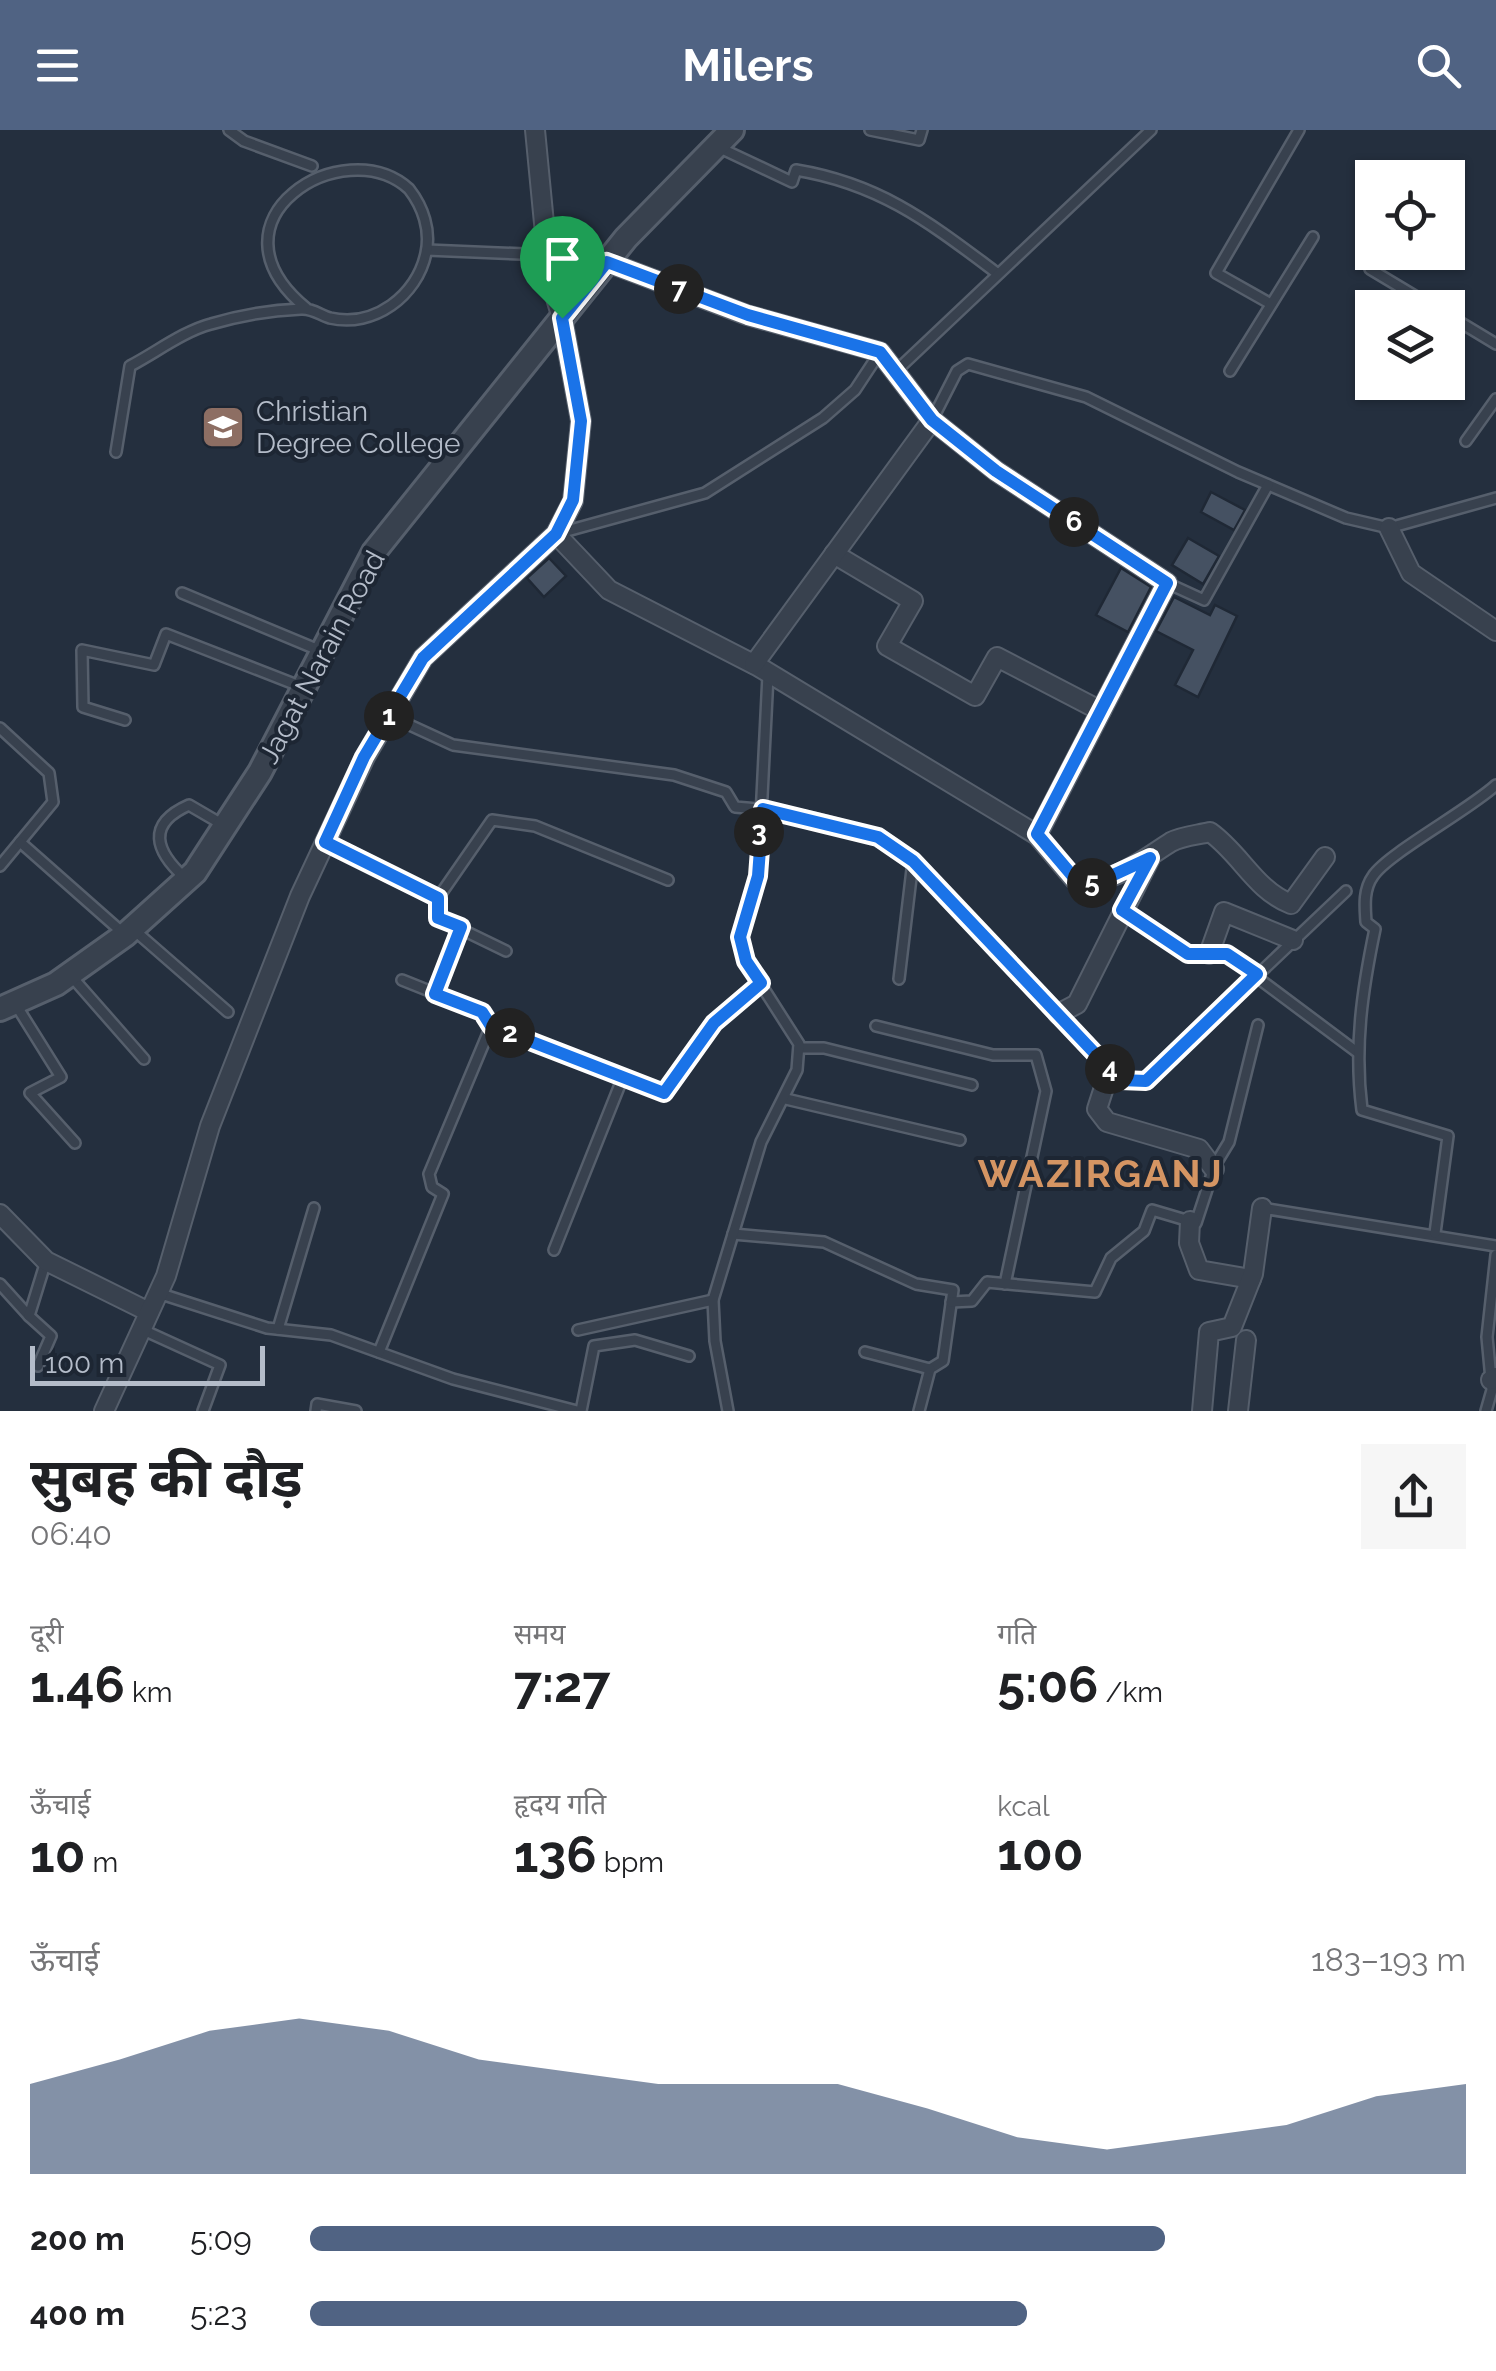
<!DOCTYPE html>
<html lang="hi">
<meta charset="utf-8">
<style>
:root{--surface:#fff;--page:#f6f6f6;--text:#202124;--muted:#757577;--accent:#506383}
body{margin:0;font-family:Raleway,"Noto Sans Devanagari",sans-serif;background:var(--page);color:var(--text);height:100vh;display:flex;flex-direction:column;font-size:38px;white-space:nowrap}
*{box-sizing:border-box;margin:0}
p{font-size:32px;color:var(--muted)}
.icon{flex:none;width:55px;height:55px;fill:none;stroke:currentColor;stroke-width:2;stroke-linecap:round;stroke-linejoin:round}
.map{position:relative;height:1281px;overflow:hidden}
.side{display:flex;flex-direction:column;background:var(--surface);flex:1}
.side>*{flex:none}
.controls{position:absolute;left:1355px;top:30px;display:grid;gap:20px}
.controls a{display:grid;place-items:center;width:110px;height:110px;border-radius:0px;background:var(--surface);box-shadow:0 2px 8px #0004;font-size:50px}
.scale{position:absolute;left:30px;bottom:25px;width:235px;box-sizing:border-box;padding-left:10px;border:5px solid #b4bcc9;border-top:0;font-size:28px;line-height:35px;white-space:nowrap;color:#b4bcc9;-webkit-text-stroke:8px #1d2633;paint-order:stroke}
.pin{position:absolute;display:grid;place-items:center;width:85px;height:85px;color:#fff;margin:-102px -42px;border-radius:50% 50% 50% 0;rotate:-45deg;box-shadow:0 0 10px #0007}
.pin .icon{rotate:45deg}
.km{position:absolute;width:50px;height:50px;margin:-25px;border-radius:50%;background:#222;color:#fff;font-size:28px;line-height:50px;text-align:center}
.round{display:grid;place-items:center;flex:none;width:105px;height:105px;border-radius:0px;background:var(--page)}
.headline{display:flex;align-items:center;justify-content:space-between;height:170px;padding:0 30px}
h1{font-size:55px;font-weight:700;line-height:75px}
.figures{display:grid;grid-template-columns:repeat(3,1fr);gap:15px;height:170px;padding:10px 30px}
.figures div{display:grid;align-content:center}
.figures b{font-size:50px;font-weight:700}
.figures small{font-size:28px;font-weight:400}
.figures p{font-size:28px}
.chart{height:280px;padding:20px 30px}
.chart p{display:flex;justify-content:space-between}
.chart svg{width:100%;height:180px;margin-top:10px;fill:var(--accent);opacity:.7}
ul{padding:0 30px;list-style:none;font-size:32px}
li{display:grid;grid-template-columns:160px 120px 1fr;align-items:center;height:75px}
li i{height:25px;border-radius:12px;background:var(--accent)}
header{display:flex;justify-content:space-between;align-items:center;height:130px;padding:0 30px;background:var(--accent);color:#fff;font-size:45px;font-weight:700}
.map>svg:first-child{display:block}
.building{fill:#455162;stroke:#1f2835;stroke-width:2.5}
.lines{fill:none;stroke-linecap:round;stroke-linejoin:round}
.service-casing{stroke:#565f6c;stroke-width:14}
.minor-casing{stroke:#565f6c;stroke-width:22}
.tertiary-casing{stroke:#565f6c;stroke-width:28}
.service{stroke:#38414e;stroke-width:9}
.minor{stroke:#38414e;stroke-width:18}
.tertiary{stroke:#38414e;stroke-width:22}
.route-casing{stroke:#fff;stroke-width:20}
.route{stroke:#1a73e8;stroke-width:12}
.labels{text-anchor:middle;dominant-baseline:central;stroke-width:8;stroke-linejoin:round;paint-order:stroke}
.poi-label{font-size:28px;fill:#b4bcc9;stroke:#1d2633;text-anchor:start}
.street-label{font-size:28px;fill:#b4bcc9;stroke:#1d2633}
.district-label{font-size:38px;font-weight:bold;letter-spacing:2.5px;fill:#d59563;stroke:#1d2633}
</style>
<header><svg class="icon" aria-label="menu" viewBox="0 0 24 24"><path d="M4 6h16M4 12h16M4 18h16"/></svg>Milers<svg class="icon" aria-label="search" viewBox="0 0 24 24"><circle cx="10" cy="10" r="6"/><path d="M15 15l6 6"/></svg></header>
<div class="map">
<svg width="1496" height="1281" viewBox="0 0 1496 1281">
<rect width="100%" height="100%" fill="#242f3e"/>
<g class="building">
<polygon points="1211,362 1245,380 1234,400 1201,382"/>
<polygon points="1188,408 1219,426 1203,454 1172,435"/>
<polygon points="549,428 566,446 544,467 527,448"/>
<polygon points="1121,438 1151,457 1128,502 1096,485"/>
<polygon points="1174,467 1210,485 1215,475 1237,486 1198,567 1175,555 1193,520 1156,501"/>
</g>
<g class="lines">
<g class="service-casing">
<g id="service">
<polyline points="229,0 244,11 312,36"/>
<polyline points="870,0 919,10 922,0"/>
<path d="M 720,18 L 792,52 L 796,40 C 881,54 930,93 997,143"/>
<polyline points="427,120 547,125"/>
<polyline points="1370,139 1435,178"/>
<polyline points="1271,174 1216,143 1299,0"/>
<polyline points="1448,185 1496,214"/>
<polyline points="1230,241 1313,107"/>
<polyline points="895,242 1151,0"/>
<polyline points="932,290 957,241 968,234 1086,267 1238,342 1346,388 1389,398 1496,368"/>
<polyline points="1466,311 1496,269"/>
<path d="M 116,322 L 130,236 C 155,223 184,201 211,194 C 238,186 273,180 301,179 C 312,178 320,185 330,188 C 374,198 417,166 426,123 C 431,100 423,77 409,59 C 344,0 199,90 306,178"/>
<polyline points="556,404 705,363 823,288 855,260 880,222"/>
<polyline points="1167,453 1204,470 1268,355"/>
<polyline points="182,463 321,521"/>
<path d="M 390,586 L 453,615 L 674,645 L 726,662 L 735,677 C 787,681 875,695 913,731 L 899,849"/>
<polyline points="125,590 83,577 82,520 154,535 166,504 302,557"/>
<polyline points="0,598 49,643 53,672 0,736"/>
<polyline points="20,712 123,803"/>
<polyline points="325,712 438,768 438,788 506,821"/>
<polyline points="913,731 1120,950 1146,951 1346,761"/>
<path d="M 185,748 C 155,721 146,694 189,675 L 225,696"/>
<polyline points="438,768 492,690 535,696 668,750"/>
<polyline points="1122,780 1188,825 1227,825 1357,922"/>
<polyline points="134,800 228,882"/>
<polyline points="72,847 144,929"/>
<polyline points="402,850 482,882 491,896 664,963 714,893 761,853"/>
<polyline points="435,864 461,797"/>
<polyline points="16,875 61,947 30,963 75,1013"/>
<polyline points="876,896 993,925 1036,925 1046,961 1005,1154"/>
<polyline points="799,918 824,918 972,955"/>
<polyline points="786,969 960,1010"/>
<polyline points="1262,1078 1496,1116"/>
<path d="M 1435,1103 L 1448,1006 L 1362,980 C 1354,917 1362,861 1375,799 L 1366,792 C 1365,777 1363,760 1373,746 C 1387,724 1469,680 1496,655"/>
<polyline points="733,1104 824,1112 916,1154 953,1160 943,1231 930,1239 919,1281"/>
<polyline points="554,1120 623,947"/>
<polyline points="0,1154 29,1186"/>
<polyline points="158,1163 267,1198 331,1205 453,1249 577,1281"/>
<polyline points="951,1172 972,1171 987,1152 1095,1162 1111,1128 1144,1101 1152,1080 1196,1093 1215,1035 1229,1012 1258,895"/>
<polyline points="141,1199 220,1235 203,1281"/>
<polyline points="278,1199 314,1078"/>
<polyline points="578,1200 713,1170"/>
<polyline points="379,1222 443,1064 432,1057 429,1044 491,896"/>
<polyline points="865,1222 930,1239"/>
<polyline points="38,1236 51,1206 29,1186 46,1131"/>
<polyline points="316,1281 317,1274 356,1281"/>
<polyline points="581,1281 594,1216 635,1210 689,1226"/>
<polyline points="728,1281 715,1211 713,1170 761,1012 797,940 799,914 746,831 740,807 758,747 768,545"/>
<polyline points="1486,1281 1492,1260 1487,1207 1496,1125"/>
</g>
</g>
<g class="minor-casing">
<g id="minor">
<polyline points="607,132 747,185 880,222 932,290 996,341 1167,453 1037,705"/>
<polyline points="1389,398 1411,443 1496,501"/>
<path d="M 556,404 L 609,460 L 759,537 L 1037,705 L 1075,750 C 1112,756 1141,731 1171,712 C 1182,706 1198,705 1210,702 C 1241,724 1255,760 1291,774 L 1325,727"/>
<polyline points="834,424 913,471 887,516 975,566 997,527 1101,581"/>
<polyline points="754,534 932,290"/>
<polyline points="1209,824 1224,782 1293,810"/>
<polyline points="1058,884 1077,874 1150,728"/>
<polyline points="1110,939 1097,979 1107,992 1199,1019 1214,1039"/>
<polyline points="0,1084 46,1131 149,1182"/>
<polyline points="1190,1091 1189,1113 1199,1140 1251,1149"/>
<polyline points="1491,1250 1496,1247"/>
<polyline points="104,1281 166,1146 210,996 300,766 365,627 423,528 556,404 573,371 581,291 562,188 549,145 535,0"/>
<polyline points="1202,1281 1209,1202 1232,1197 1253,1144 1262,1078"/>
<polyline points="1238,1281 1246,1210"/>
</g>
</g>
<g class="tertiary-casing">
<polyline id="tertiary" points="0,879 56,854 125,805 195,742 260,642 374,422 626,108 732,0"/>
</g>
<use href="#service" class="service"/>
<use href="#minor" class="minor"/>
<use href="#tertiary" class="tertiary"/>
</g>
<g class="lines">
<g class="route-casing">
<polygon id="route" points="607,132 748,185 880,222 932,290 996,341 1167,453 1037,704 1076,750 1096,753 1150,728 1122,780 1188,824 1227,824 1257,844 1146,951 1120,950 913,731 878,707 763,679 758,746 740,807 746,831 761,853 714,893 664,963 491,896 482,882 435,864 461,797 438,788 438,768 325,712 364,627 423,528 556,404 573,370 581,291 562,188"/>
</g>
<use href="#route" class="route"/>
</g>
<defs>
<g id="university-square" transform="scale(2.25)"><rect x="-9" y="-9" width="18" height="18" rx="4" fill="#8d6e63" stroke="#1d2633"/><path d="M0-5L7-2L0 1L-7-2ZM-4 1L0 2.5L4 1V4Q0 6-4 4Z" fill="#fff"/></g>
</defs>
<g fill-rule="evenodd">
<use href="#university-square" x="223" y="297"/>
</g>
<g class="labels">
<g class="poi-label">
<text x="256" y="281">Christian<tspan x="256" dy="32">Degree College</tspan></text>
</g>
<g class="street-label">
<text transform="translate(322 527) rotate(-62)">Jagat Narain Road</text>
</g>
<g class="district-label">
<text x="1101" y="1043">WAZIRGANJ</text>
</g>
</g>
</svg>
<div class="controls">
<a><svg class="icon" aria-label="locate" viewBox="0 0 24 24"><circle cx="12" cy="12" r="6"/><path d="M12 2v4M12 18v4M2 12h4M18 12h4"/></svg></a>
<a><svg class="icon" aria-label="layers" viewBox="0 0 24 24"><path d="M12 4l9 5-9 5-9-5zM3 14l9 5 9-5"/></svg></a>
</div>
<div class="scale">100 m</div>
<div class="pin" style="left:562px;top:188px;background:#1e9e55"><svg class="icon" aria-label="arrive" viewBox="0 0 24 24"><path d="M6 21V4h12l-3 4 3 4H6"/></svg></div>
<b class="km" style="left:389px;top:586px">1</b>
<b class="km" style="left:510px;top:903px">2</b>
<b class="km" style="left:759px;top:702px">3</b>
<b class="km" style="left:1110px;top:939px">4</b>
<b class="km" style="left:1092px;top:753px">5</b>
<b class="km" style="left:1074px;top:392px">6</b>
<b class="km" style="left:679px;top:159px">7</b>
</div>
<section class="side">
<div class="headline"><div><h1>सुबह की दौड़</h1><p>06:40</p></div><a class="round"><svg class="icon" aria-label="share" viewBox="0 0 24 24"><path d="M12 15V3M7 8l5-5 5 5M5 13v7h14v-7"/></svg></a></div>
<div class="figures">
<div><p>दूरी</p><b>1.46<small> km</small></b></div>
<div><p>समय</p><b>7:27</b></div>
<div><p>गति</p><b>5:06<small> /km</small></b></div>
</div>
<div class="figures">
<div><p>ऊँचाई</p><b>10<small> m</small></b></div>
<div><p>हृदय गति</p><b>136<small> bpm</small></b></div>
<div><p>kcal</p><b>100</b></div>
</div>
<div class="chart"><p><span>ऊँचाई</span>183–193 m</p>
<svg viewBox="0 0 160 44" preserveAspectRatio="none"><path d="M0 44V22L10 16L20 9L30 6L40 9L50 16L60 19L70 22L80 22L90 22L100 28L110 35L120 38L130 35L140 32L150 25L160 22V44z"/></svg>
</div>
<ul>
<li><b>200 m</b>5:09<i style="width:74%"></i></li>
<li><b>400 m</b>5:23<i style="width:62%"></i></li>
</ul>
</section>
